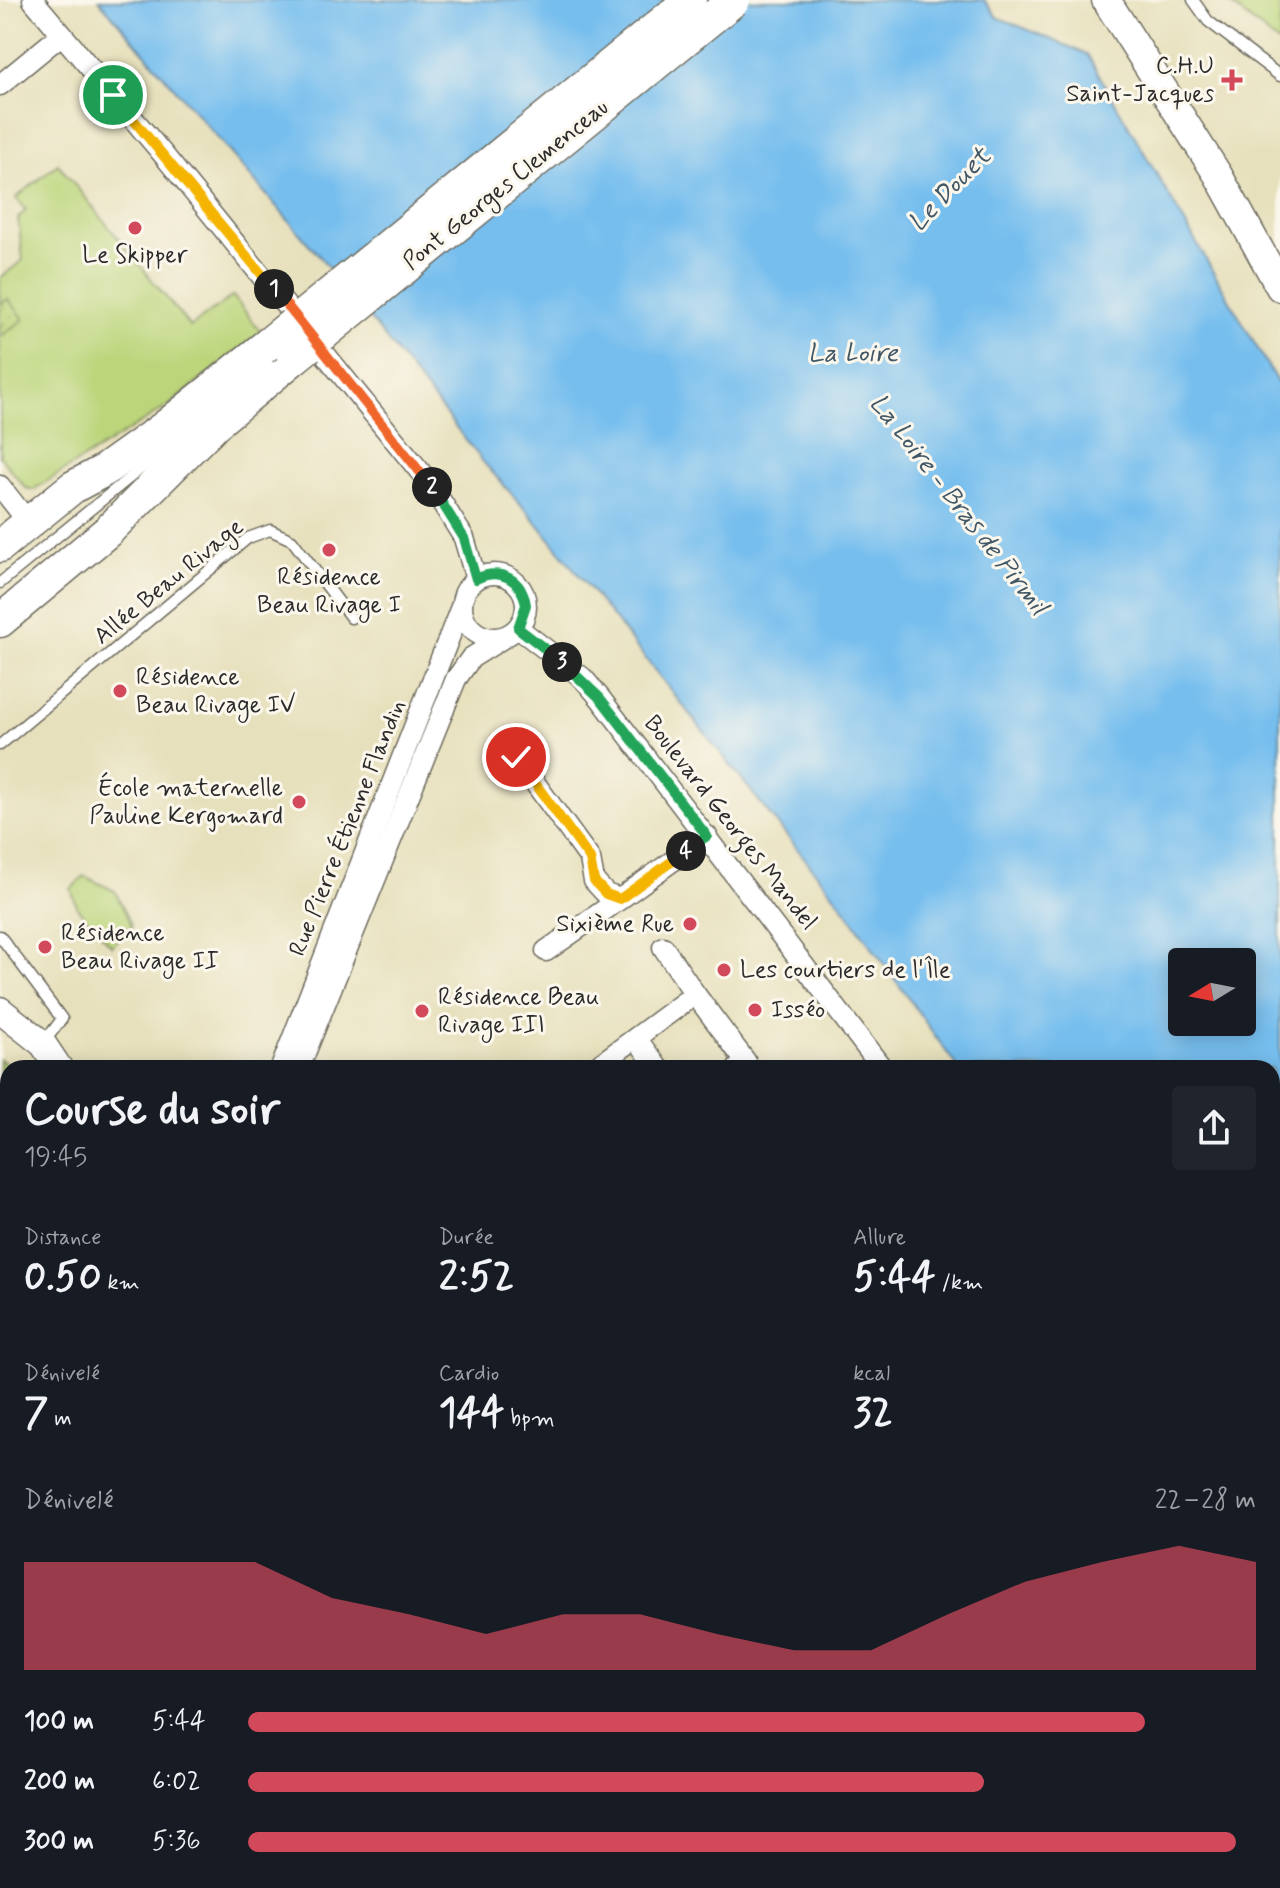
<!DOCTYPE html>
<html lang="fr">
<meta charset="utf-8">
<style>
:root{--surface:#171b24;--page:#20242c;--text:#f1f3f6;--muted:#9ea1a6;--accent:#d1495b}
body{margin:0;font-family:Mynerve,sans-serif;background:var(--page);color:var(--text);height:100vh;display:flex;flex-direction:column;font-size:30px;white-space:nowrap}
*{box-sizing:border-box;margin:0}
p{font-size:26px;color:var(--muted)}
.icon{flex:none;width:44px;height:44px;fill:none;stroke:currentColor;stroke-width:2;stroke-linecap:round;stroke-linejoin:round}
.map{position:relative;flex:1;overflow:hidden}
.panel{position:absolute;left:0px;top:1060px;width:1280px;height:828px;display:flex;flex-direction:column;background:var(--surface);border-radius:24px 24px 0 0;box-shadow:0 4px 20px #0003}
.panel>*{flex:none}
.needle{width:52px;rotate:260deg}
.buttons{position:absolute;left:1168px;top:948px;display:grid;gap:16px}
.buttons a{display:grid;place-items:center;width:88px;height:88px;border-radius:8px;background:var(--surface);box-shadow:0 4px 20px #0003;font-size:40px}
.pin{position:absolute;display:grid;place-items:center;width:68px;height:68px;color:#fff;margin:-34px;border:4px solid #fff;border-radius:50%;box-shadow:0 2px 8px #0007}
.km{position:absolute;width:40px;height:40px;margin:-20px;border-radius:50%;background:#222;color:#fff;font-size:22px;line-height:40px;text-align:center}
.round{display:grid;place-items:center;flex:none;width:84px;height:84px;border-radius:8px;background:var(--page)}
.headline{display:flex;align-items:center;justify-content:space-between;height:136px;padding:0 24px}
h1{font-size:44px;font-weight:700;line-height:60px}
.figures{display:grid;grid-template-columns:repeat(3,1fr);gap:12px;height:136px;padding:8px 24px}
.figures div{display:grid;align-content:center}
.figures b{font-size:40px;font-weight:700}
.figures small{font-size:22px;font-weight:400}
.figures p{font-size:22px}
.chart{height:224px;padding:16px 24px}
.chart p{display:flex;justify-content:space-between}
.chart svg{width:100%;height:144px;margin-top:8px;fill:var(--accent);opacity:.7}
ul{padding:0 24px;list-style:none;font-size:26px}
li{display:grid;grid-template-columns:128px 96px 1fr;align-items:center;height:60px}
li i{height:20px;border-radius:10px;background:var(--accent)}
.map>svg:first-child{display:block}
.green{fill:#bcd57a;stroke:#748052;stroke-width:2}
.garden{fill:url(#garden-dots);stroke:#748052;stroke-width:2}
.water{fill:#76beee;stroke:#50748c;stroke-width:2;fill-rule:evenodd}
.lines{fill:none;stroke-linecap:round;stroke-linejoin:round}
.service-casing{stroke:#6d6a5e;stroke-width:13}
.minor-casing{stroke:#6d6a5e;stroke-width:23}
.tertiary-casing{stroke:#6d6a5e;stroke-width:29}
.secondary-casing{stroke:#6d6a5e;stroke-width:31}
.primary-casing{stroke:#6d6a5e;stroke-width:35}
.service{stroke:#fff;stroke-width:10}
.minor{stroke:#fff;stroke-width:20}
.tertiary{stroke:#fff;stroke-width:26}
.secondary{stroke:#fff;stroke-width:28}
.primary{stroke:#fff;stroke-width:32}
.tram{stroke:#2b2b2b;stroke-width:2}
.rail-casing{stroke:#2b2b2b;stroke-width:8}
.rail{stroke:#fbf7ec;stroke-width:5;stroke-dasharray:15;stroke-linecap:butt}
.primary-bridge-casing{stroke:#6d6a5e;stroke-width:35;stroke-linecap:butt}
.primary-bridge{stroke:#fff;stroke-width:32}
.split-1-casing{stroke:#fff;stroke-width:16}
.split-2-casing{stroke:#fff;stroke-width:16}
.split-3-casing{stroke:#fff;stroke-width:16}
.split-4-casing{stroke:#fff;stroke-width:16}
.split-5-casing{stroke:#fff;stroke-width:16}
.split-1{stroke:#f5b400;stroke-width:10}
.split-2{stroke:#f0652b;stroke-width:10}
.split-3{stroke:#22a559;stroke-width:10}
.split-4{stroke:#22a559;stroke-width:10}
.split-5{stroke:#f5b400;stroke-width:10}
.poi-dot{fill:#d1495b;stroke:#fbf7ec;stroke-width:3}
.labels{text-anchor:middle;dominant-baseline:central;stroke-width:6;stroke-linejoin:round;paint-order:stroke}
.poi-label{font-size:24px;fill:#2b2b2b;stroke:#fbf7ec;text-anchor:start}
.street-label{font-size:24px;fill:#2b2b2b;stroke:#fbf7ec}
.water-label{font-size:26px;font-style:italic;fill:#425766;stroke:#fbf7ec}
</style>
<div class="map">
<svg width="1280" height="1888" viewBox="0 0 1280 1888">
<defs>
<pattern id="garden-dots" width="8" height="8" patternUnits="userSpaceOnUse" patternTransform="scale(2)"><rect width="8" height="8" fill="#bcd57a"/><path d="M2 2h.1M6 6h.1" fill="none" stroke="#a2b76a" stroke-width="1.8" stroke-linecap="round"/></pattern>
</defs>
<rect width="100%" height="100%" fill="#fbf7ec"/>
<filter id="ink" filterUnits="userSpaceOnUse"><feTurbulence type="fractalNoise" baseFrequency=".0125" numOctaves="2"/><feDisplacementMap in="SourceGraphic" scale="16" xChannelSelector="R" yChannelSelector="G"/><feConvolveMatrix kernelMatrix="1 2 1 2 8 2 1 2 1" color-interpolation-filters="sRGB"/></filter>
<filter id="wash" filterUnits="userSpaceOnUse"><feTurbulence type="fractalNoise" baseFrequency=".006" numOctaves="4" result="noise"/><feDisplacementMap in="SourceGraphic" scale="32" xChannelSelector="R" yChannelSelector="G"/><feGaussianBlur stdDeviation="1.8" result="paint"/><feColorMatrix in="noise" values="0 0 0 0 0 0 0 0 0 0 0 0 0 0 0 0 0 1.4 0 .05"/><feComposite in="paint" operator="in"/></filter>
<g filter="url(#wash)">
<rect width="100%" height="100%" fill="#e7e0bc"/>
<g class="green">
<polygon points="1280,0 1280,44 1226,1 1227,0"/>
<polygon points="58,164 190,327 233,296 261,332 168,406 33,490 26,488 0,457 0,278 23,260 18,218 26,210 16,198"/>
<polygon points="84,876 115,891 132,926 112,946 78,909 71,889"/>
<polygon points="0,1059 11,1068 8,1139 0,1133"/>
<polygon points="0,1226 8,1232 8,1807 0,1810"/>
<polygon points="1272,1570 1280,1583 1280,1623 1272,1628"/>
<polygon points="1097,1880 1139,1880 1150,1888 1079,1888"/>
<polygon points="1179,1880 1226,1880 1219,1888 1183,1888"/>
</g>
<polygon class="garden" points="8,299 24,319 0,337 0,305"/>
<path class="water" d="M 99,0 L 984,0 L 997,17 L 1087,54 L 1280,387 L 1280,1528 L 1272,1517 L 1272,1068 L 958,1068 L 842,905 L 534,519 L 485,464 L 332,271 ZM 1182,962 L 1242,962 L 1242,1022 L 1182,1022 Z"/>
</g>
<g filter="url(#ink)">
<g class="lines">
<g class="service-casing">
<g id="service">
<polyline points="1193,0 1208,21 1280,76"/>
<polyline points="0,583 187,431"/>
<polyline points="0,745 248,538 270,530 292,540 351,618"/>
<polyline points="0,936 62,1019 44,1042"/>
<polyline points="661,1888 674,1880"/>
<polyline points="856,1888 869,1880"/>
</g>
</g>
<g class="minor-casing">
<g id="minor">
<polyline points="33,0 162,153 431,485 464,538 476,579"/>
<polyline points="0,85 61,35"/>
<polyline points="0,486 29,523"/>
<circle cx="494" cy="606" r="32"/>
<polyline points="518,628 583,678 600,698 882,1068"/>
<polyline points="516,757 590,859 594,881 606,894 620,899 707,836"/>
<polyline points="663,947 695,994"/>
<polyline points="546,951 620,899"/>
<polyline points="636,1038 658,1068"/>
<polyline points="281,1068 461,607"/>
<polyline points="299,1068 456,679 471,658 503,638"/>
<polyline points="595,1068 695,994 746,1062 738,1068"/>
<polyline points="0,1826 8,1823"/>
<polyline points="0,1849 8,1846"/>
<polyline points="76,1880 79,1888"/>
<polyline points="408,1880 416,1888"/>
<polyline points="833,1880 838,1888"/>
</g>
</g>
<g class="tertiary-casing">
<polyline id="tertiary" points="0,1010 43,1044 59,1068"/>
</g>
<g class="secondary-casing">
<g id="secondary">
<polyline points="1106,0 1218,175 1280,287"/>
<polyline points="1272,1694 1280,1688"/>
<polyline points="1272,1734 1280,1739"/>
<polyline points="1272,1814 1280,1787"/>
<polyline points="962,1888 974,1880"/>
<polyline points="1061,1888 1075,1880"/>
<polyline points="1233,1888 1239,1880"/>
</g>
</g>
<g class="primary-casing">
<g id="primary">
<polyline points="0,546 73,487 103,471 166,426 262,349"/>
<polyline points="0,621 108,531 215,424 293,359"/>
</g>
</g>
<use href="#service" class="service"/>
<use href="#minor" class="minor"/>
<use href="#tertiary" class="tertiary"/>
<use href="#secondary" class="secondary"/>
<use href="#primary" class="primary"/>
<g class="tram">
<polyline points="1272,1658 1280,1652"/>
<polyline points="1003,1888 1015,1880"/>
</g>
<g class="rail-casing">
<g id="rail">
<polyline points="0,1187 8,1194"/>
<polyline points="585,1880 589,1888"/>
</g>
</g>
<use href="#rail" class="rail"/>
<g class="primary-bridge-casing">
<g id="primary-bridge">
<polyline points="262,349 690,0"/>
<polyline points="293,359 734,0"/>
</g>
</g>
<use href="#primary-bridge" class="primary-bridge"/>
</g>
</g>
<g class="lines" filter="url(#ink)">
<g class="split-1-casing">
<polyline id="split-1" points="113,95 274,289"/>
</g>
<g class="split-2-casing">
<polyline id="split-2" points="274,289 432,487"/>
</g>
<g class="split-3-casing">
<path id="split-3" d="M 432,487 L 464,538 L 476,579 C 500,567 522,579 526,605 L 518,628 L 562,662"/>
</g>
<g class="split-4-casing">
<polyline id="split-4" points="562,662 600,698 707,836 686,851"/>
</g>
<g class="split-5-casing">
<polyline id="split-5" points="516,757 590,859 594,881 606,894 620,899 686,851"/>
</g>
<use href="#split-1" class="split-1"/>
<use href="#split-2" class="split-2"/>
<use href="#split-3" class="split-3"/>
<use href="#split-4" class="split-4"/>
<use href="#split-5" class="split-5"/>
</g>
<g class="poi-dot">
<path d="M1228 68h8v8h8v8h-8v8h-8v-8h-8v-8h8z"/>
<circle cx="135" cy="228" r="8"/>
<circle cx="329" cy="550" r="8"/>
<circle cx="120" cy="691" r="8"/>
<circle cx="299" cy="802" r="8"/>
<circle cx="690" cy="924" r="8"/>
<circle cx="45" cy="947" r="8"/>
<circle cx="724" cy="970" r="8"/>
<circle cx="755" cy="1010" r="8"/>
<circle cx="422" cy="1011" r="8"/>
</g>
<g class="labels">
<g class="poi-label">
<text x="1214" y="66" text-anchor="end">C.H.U<tspan x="1214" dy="28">Saint-Jacques</tspan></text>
<text x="135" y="255" text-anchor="middle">Le Skipper</text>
<text x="329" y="577" text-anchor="middle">Résidence<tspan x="329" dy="28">Beau Rivage I</tspan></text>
<text x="136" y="677">Résidence<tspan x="136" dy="28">Beau Rivage IV</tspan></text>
<text x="283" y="788" text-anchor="end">École maternelle<tspan x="283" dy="28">Pauline Kergomard</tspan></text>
<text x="674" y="924" text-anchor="end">Sixième Rue</text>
<text x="61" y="933">Résidence<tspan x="61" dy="28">Beau Rivage II</tspan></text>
<text x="740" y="970">Les courtiers de l'Île</text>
<text x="438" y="997">Résidence Beau<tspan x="438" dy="28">Rivage III</tspan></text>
<text x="771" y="1010">Isséo</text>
</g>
<g class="street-label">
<text transform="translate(506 185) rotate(-39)">Pont Georges Clemenceau</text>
<text transform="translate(169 582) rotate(-39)">Allée Beau Rivage</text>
<text transform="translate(730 823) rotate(52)">Boulevard Georges Mandel</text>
<text transform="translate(348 828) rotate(-68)">Rue Pierre Étienne Flandin</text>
</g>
<g class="water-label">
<text transform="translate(950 190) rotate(-46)">Le Douet</text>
<text x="853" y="354">La Loire</text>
<text transform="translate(958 505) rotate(52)">La Loire - Bras de Pirmil</text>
</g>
</g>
</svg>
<div class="buttons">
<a><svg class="needle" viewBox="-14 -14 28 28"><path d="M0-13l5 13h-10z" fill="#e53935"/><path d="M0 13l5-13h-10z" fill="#9ea1a6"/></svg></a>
</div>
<div class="pin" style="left:113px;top:95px;background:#1e9e55"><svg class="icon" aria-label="arrive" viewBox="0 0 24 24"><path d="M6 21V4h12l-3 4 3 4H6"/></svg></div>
<div class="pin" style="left:516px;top:757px;background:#d93025"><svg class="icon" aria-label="check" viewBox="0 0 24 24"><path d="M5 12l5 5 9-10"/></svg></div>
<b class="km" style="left:274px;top:289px">1</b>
<b class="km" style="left:432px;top:487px">2</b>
<b class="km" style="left:562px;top:662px">3</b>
<b class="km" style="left:686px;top:851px">4</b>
<section class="panel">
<div class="headline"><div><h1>Course du soir</h1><p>19:45</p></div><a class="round"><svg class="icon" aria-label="share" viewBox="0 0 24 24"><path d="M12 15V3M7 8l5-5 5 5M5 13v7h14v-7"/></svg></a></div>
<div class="figures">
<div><p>Distance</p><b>0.50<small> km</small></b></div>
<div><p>Durée</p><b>2:52</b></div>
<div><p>Allure</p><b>5:44<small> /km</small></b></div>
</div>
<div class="figures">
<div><p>Dénivelé</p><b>7<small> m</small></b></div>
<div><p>Cardio</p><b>144<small> bpm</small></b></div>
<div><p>kcal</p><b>32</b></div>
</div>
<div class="chart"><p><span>Dénivelé</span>22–28 m</p>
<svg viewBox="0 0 160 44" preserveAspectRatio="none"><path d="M0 44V11L10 11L20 11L30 11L40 22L50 27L60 33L70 27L80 27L90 33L100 38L110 38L120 27L130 17L140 11L150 6L160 11V44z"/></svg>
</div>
<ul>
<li><b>100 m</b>5:44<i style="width:89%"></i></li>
<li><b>200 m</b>6:02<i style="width:73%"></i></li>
<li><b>300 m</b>5:36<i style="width:98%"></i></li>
</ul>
</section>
</div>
